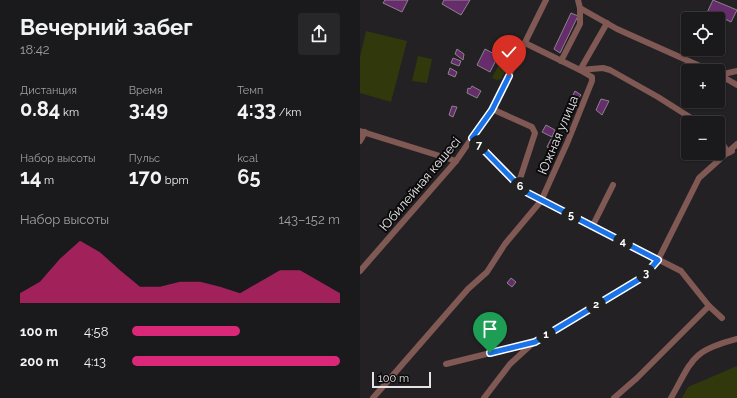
<!DOCTYPE html>
<html lang="ru">
<meta charset="utf-8">
<style>
:root{--surface:#1a191b;--page:#272628;--text:#f1f3f6;--muted:#9fa0a3;--line:#38383a;--accent:#db2777}
body{margin:0;font-family:Raleway,sans-serif;background:var(--page);color:var(--text);height:100vh;display:flex;flex-direction:column;font-size:15px;white-space:nowrap}
*{box-sizing:border-box;margin:0}
p{font-size:13px;color:var(--muted)}
.icon{flex:none;width:22px;height:22px;fill:none;stroke:currentColor;stroke-width:2;stroke-linecap:round;stroke-linejoin:round}
.map{position:relative;flex:1;overflow:hidden}
.sheet{display:flex;flex-direction:column;background:var(--surface);width:360px}
.sheet>*{flex:none}
.fabs{position:absolute;left:321px;top:12px;display:grid;gap:8px}
.fabs a{display:grid;place-items:center;width:44px;height:44px;border-radius:4px;background:var(--surface);box-shadow:0 1px 3px #0004,0 0 0 1px var(--line);font-size:20px}
.scale{position:absolute;left:12px;bottom:10px;width:59px;box-sizing:border-box;padding-left:4px;border:2px solid #e5e3e5;border-top:0;font-size:11px;line-height:14px;white-space:nowrap;color:#e5e3e5;-webkit-text-stroke:3px #0c0b0c;paint-order:stroke}
.pin{position:absolute;display:grid;place-items:center;width:34px;height:34px;color:#fff;margin:-41px -17px;border-radius:50% 50% 50% 0;rotate:-45deg;box-shadow:0 0 4px #0007}
.pin .icon{rotate:45deg}
.km{position:absolute;width:20px;height:20px;margin:-10px;border-radius:50%;background:#222;color:#fff;font-size:11px;line-height:20px;text-align:center}
.round{display:grid;place-items:center;flex:none;width:42px;height:42px;border-radius:4px;background:var(--page)}
.overview{display:flex;align-items:center;justify-content:space-between;height:68px;padding:0 20px}
h1{font-size:22px;font-weight:700;line-height:30px}
.metrics{display:grid;grid-template-columns:repeat(3,1fr);gap:6px;height:68px;padding:4px 20px}
.metrics div{display:grid;align-content:center}
.metrics b{font-size:20px;font-weight:700}
.metrics small{font-size:11px;font-weight:400}
.metrics p{font-size:11px}
.chart{height:112px;padding:8px 20px}
.chart p{display:flex;justify-content:space-between}
.chart svg{width:100%;height:72px;margin-top:4px;fill:var(--accent);opacity:.7}
ul{padding:0 20px;list-style:none;font-size:13px}
li{display:grid;grid-template-columns:64px 48px 1fr;align-items:center;height:30px}
li i{height:10px;border-radius:5px;background:var(--accent)}
main{display:flex;flex:1;min-height:0}
.map>svg:first-child{display:block}
.green{fill:#31390c}
.building{fill:#672c6b;stroke:#888588}
.lines{fill:none;stroke-linecap:round;stroke-linejoin:round}
.minor{stroke:#805854;stroke-width:6}
.route-casing{stroke:#fff;stroke-width:8}
.route{stroke:#1a73e8;stroke-width:5}
.labels{text-anchor:middle;dominant-baseline:central;stroke-width:4;stroke-linejoin:round;paint-order:stroke}
.street-label{font-size:13px;fill:#e5e3e5;stroke:#0c0b0c}
</style>
<main>
<section class="sheet">
<div class="overview"><div><h1>Вечерний забег</h1><p>18:42</p></div><a class="round"><svg class="icon" aria-label="share" viewBox="0 0 24 24"><path d="M12 15V3M7 8l5-5 5 5M5 13v7h14v-7"/></svg></a></div>
<div class="metrics">
<div><p>Дистанция</p><b>0.84<small> km</small></b></div>
<div><p>Время</p><b>3:49</b></div>
<div><p>Темп</p><b>4:33<small> /km</small></b></div>
</div>
<div class="metrics">
<div><p>Набор высоты</p><b>14<small> m</small></b></div>
<div><p>Пульс</p><b>170<small> bpm</small></b></div>
<div><p>kcal</p><b>65</b></div>
</div>
<div class="chart"><p><span>Набор высоты</span>143–152 m</p>
<svg viewBox="0 0 160 44" preserveAspectRatio="none"><path d="M0 44V38L10 31L20 17L30 6L40 13L50 24L60 34L70 34L80 31L90 31L100 34L110 38L120 31L130 24L140 24L150 31L160 38V44z"/></svg>
</div>
<ul>
<li><b>100 m</b>4:58<i style="width:52%"></i></li>
<li><b>200 m</b>4:13<i style="width:100%"></i></li>
</ul>
</section>
<div class="map">
<svg width="377" height="398" viewBox="0 0 377 398">
<rect width="100%" height="100%" fill="#232124"/>
<g class="green">
<polygon points="6,31 47,41 31,102 0,93 0,57"/>
<polygon points="153,38 158,41 159,45 141,79 137,80 132,78"/>
<polygon points="58,56 72,59 67,83 52,81"/>
<polygon points="377,366 377,398 322,398 328,387"/>
</g>
<g class="building">
<polygon points="25,0 48,0 42,12 23,3"/>
<polygon points="84,0 110,0 101,15 82,4"/>
<polygon points="353,0 377,10 371,22 355,14 353,19 344,19"/>
<polygon points="211,13 218,16 200,53 194,49"/>
<polygon points="358,33 365,36 360,46 358,45"/>
<polygon points="138,40 145,44 142,49 135,44"/>
<polygon points="97,49 104,54 103,60 95,54"/>
<polygon points="125,49 138,56 130,72 117,65"/>
<polygon points="93,58 101,61 99,66 91,63"/>
<polygon points="90,68 97,72 95,77 88,74"/>
<polygon points="112,86 121,91 117,98 107,93 108,88 110,89"/>
<polygon points="215,91 221,95 218,99 213,95"/>
<polygon points="241,99 249,101 242,115 236,110"/>
<polygon points="92,106 97,107 93,117 89,115"/>
<polygon points="186,125 195,130 192,137 182,132"/>
<polygon points="191,139 200,144 195,152 187,147"/>
<polygon points="151,278 156,282 152,287 147,283"/>
</g>
<g class="lines">
<g class="minor">
<polyline points="218,0 220,8 257,29 351,71"/>
<polyline points="165,43 220,70 243,68 250,70 298,97 339,123"/>
<polyline points="201,61 220,24 220,8"/>
<polyline points="358,74 377,85"/>
<polyline points="359,75 377,71"/>
<polyline points="132,109 172,127 175,133 158,185"/>
<polyline points="0,131 96,161"/>
<polyline points="358,136 368,153 372,151"/>
<polyline points="113,138 164,191 321,271 349,306 362,318"/>
<polyline points="0,141 5,132"/>
<polyline points="232,227 253,185"/>
<polyline points="0,271 96,161 132,109 186,0"/>
<polyline points="86,364 175,342 283,277 298,260 339,178 377,144"/>
<polyline points="13,398 108,289 127,272 145,244 181,201 208,141 232,81 232,77 220,70 247,23"/>
<polyline points="124,398 150,364 173,343"/>
<polyline points="254,398 277,378 349,306"/>
<path d="M 311,398 C 333,359 331,351 377,339"/>
</g>
</g>
<g class="lines">
<g class="route-casing">
<polyline id="route" points="130,353 175,342 283,277 298,260 164,191 112,138 132,110 149,76"/>
</g>
<use href="#route" class="route"/>
</g>
<g class="labels">
<g class="street-label">
<text transform="translate(198 135) rotate(-67)">Южная улица</text>
<text transform="translate(60 184) rotate(-50)">Юбилейная көшесі</text>
</g>
</g>
</svg>
<div class="fabs">
<a><svg class="icon" aria-label="locate" viewBox="0 0 24 24"><circle cx="12" cy="12" r="6"/><path d="M12 2v4M12 18v4M2 12h4M18 12h4"/></svg></a>
<a>+</a>
<a>−</a>
</div>
<div class="scale">100 m</div>
<div class="pin" style="left:130px;top:353px;background:#1e9e55"><svg class="icon" aria-label="arrive" viewBox="0 0 24 24"><path d="M6 21V4h12l-3 4 3 4H6"/></svg></div>
<div class="pin" style="left:149px;top:76px;background:#d93025"><svg class="icon" aria-label="check" viewBox="0 0 24 24"><path d="M5 12l5 5 9-10"/></svg></div>
<b class="km" style="left:186px;top:335px">1</b>
<b class="km" style="left:236px;top:305px">2</b>
<b class="km" style="left:286px;top:274px">3</b>
<b class="km" style="left:263px;top:242px">4</b>
<b class="km" style="left:211px;top:216px">5</b>
<b class="km" style="left:160px;top:187px">6</b>
<b class="km" style="left:119px;top:145px">7</b>
</div>
</main>
